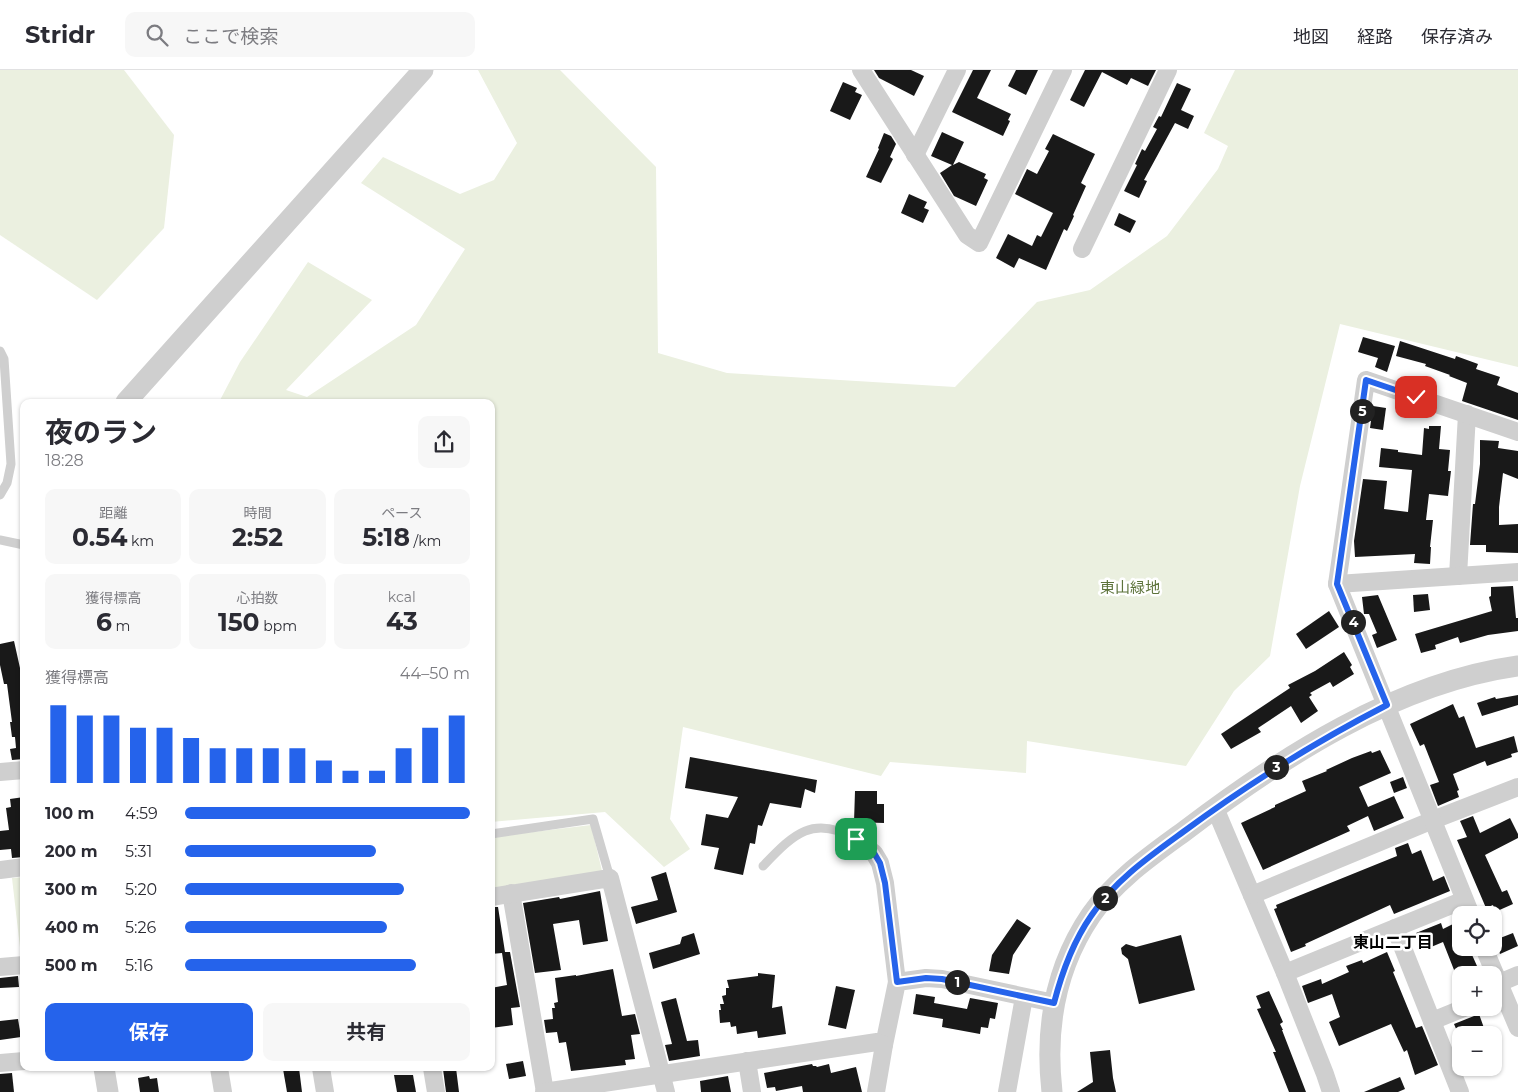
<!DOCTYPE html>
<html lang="ja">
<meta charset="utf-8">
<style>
:root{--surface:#fff;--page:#f7f7f7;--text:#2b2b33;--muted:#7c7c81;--line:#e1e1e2;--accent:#2563eb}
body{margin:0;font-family:Montserrat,"Noto Sans JP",sans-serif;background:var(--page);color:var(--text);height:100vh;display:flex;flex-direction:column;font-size:19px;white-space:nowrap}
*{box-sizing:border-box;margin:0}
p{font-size:16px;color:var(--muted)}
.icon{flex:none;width:28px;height:28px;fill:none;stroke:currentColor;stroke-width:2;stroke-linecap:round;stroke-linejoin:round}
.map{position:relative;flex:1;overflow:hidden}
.sheet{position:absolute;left:20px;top:329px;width:475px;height:672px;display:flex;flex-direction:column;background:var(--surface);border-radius:10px;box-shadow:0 1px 4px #0004}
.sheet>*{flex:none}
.buttons{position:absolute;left:1452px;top:836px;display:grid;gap:10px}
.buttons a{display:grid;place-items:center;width:50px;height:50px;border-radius:10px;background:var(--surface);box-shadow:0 1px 4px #0004;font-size:25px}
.pin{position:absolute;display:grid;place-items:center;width:42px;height:42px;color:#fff;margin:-21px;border-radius:10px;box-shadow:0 2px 8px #0006}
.km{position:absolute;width:25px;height:25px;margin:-12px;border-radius:50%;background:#222;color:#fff;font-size:14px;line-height:25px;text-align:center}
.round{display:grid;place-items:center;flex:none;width:52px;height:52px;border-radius:10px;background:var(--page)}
.headline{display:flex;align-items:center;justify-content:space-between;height:85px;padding:0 25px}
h1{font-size:28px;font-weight:700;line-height:38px}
.figures{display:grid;grid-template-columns:repeat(3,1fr);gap:8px;height:85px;padding:5px 25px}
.figures div{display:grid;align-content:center;border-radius:10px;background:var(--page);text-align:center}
.figures b{font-size:25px;font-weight:700}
.figures small{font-size:14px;font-weight:400}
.figures p{font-size:14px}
.chart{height:140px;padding:10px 25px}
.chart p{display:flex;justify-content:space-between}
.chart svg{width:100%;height:90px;margin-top:5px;stroke:var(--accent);stroke-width:6}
.primary-button{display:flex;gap:10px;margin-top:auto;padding:10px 25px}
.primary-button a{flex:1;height:58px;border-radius:10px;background:var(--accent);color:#fff;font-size:20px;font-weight:700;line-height:58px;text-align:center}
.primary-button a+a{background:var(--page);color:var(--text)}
ul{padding:0 25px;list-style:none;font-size:16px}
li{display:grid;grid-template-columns:80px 60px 1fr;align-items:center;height:38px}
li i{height:12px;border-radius:6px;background:var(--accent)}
header{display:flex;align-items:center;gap:30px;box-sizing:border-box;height:70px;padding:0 25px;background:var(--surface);border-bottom:1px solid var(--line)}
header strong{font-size:24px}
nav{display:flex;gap:28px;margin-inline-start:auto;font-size:18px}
.search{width:350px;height:45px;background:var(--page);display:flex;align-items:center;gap:12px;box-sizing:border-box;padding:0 18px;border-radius:10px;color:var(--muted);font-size:19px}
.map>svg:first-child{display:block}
.green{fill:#ebf0e0}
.building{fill:#191919}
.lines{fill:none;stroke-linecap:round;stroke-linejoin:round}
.service{stroke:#cfcfcf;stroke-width:9}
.minor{stroke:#cfcfcf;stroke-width:18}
.tertiary{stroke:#cfcfcf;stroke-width:21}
.route-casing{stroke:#fff;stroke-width:10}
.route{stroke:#2563eb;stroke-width:6}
.labels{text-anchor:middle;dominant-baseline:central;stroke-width:5;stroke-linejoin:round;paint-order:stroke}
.park-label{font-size:15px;fill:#5d733b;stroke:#fff}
.neighbourhood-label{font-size:16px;font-weight:bold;fill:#000;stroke:#fff}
</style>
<header>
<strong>Stridr</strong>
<div class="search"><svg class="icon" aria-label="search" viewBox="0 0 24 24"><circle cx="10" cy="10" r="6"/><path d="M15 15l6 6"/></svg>ここで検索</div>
<nav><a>地図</a><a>経路</a><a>保存済み</a></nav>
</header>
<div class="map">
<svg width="1518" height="1022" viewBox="0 0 1518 1022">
<rect width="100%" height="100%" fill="#fff"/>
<g class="green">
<polygon points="0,0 124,0 174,65 164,158 97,230 0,165"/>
<polygon points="478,0 560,0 656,97 658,283 727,303 955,317 1037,232 1090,220 1167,166 1218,99 1228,76 1204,63 1235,0 1518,0 1518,297 1340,254 1300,416 1270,586 1234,621 1186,696 1027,671 1026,703 890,692 881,706 683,657 670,749 690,779 664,797 605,742 491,752 491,332 219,332 240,292 308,192 372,230 286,320 307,327 416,255 465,179 361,113 383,87 460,124 494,110 517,73"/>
<polygon points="591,755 602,801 491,819 491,767"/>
<polygon points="24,807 24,886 21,886 12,808"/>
</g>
<g class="building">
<polygon points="874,0 911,0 924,6 914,26 879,8"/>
<polygon points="973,0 991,0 977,28 1011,44 1008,50 1010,51 1003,66 952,42"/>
<polygon points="1016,0 1038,0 1026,25 1008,16"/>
<polygon points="1085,0 1156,0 1148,16 1131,8 1127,15 1102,2 1084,37 1070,30"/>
<polygon points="843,12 857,18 855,22 862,25 850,50 830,41"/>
<polygon points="1177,13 1191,19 1181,40 1194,46 1188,59 1175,53 1144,110 1147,111 1139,128 1124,121 1137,95 1135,94 1142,79 1145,81 1157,59 1153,57 1159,46 1161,47"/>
<polygon points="942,62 964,72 953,95 959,92 986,104 984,108 988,110 976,136 954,126 940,103 952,95 931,86"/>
<polygon points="884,63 891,66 896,74 890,87 893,89 881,113 866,107 879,79 878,78"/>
<polygon points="1053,64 1095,84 1081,113 1086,116 1073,145 1074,146 1067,161 1064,159 1046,200 1019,188 1014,198 996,188 1008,164 1032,176 1037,165 1041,167 1053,143 1015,124 1027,99 1037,104 1049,81 1045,79"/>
<polygon points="909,124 927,132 924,138 929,140 923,153 901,143"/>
<polygon points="1119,143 1136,151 1130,163 1114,155"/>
<polygon points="1363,267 1395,276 1387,302 1375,297 1378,288 1358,282"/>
<polygon points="1400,271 1455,289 1456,286 1478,294 1476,299 1500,307 1497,315 1518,323 1518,350 1462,331 1467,313 1449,306 1450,305 1425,296 1426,294 1396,286"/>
<polygon points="1373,336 1386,338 1383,360 1370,358"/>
<polygon points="1429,356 1441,356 1439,379 1450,380 1448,401 1451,401 1448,426 1429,424 1426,450 1433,450 1430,477 1431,477 1430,494 1414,493 1415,484 1355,487 1354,471 1363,409 1387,411 1384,439 1408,442 1412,400 1379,397 1381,378 1398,380 1398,382 1422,385 1424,358 1429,359"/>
<polygon points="1480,370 1499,371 1498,378 1518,381 1518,409 1503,403 1499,437 1499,455 1518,454 1518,483 1486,482 1486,475 1470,475 1473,434 1475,434 1480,394"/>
<polygon points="1513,516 1516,548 1518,548 1518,561 1488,565 1460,573 1458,567 1435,575 1436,579 1421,583 1415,564 1492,541 1489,527 1491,526 1491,517"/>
<polygon points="1428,524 1430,540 1414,542 1413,525"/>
<polygon points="1378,525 1397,570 1377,578 1372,565 1377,563 1369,544 1364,544 1362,527"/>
<polygon points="1329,541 1339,557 1306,579 1296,564"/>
<polygon points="14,571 24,616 24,689 12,690 10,679 16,678 15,667 12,667 10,652 12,652 7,614 4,614 0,595 0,574"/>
<polygon points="1344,582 1352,595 1350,597 1354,604 1333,617 1330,612 1310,623 1312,625 1309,627 1318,641 1301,653 1291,636 1258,658 1261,662 1231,679 1221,664 1290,618 1288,615 1315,601"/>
<polygon points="1518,625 1518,635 1482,646 1477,633 1495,627 1496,629"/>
<polygon points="1453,634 1459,648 1464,646 1476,678 1514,666 1518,682 1511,684 1512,687 1487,696 1485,691 1453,704 1459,720 1457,721 1459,727 1438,736 1430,715 1439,712 1424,674 1420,676 1410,654"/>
<polygon points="1380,680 1391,703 1359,717 1368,737 1394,726 1404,748 1374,761 1368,746 1347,756 1350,761 1263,800 1241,753 1275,737 1275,735 1306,721 1302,711 1327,701 1326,700 1352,688 1371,681 1372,683"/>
<polygon points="690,687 817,710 815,723 805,719 801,738 770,733 762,756 758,755 755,774 750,773 743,805 714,799 719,778 701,775 706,744 728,748 738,727 685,718"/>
<polygon points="1403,707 1407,718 1394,723 1390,712"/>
<polygon points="855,721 877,721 877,734 884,734 884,753 854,752"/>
<polygon points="24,727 24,787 12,788 11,779 0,780 0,761 9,760 6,738 11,737 10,729"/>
<polygon points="1473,746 1480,763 1510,748 1518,764 1518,768 1485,785 1502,822 1507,820 1513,834 1495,842 1493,835 1486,838 1457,770 1467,767 1460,751"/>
<polygon points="1408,773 1412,784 1421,780 1433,811 1444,806 1450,821 1394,844 1390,835 1305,874 1306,876 1291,882 1274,839 1277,838 1276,835 1397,786 1395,778"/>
<polygon points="666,802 677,842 636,854 631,837 658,830 651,807"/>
<polygon points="600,821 608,871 583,875 579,850 553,854 561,900 535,903 523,833 559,827 560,829"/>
<polygon points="491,837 498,837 505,882 510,882 520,937 511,938 513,955 491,958 491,918 507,915 502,883 491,884"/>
<polygon points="1017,849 1031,858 1013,885 1009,904 989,901 992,885"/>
<polygon points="1461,850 1461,878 1469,878 1481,905 1456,905 1443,872 1424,880 1416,863 1441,853 1443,859"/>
<polygon points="694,863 700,884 653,899 649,883 680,874 682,867"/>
<polygon points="1513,863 1518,876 1500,884 1495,870"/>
<polygon points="1181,865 1195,920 1139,934 1128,889 1122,884 1121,878 1126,874 1136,877"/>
<polygon points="1387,882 1395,901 1393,902 1416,958 1422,956 1438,995 1415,1005 1407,980 1404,982 1391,954 1339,976 1329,952 1340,947 1332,924 1308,933 1302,916 1321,909 1322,914 1349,902 1346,896 1362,890 1363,893"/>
<polygon points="613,899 622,946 635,944 640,964 631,965 635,989 625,990 626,995 571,1001 566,972 559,973 557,962 546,963 544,950 553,949 552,938 555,938 554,933 558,932 555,908 576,905 576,906"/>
<polygon points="758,903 775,905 772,938 782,936 786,964 758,968 757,961 737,964 736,956 731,957 730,952 720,953 719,940 721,940 720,934 724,934 722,926 726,925 726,918 729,918 727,910 758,906"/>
<polygon points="18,906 19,917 0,918 0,908"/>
<polygon points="836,916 855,920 846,959 828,955"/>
<polygon points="1269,921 1283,952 1280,954 1283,960 1282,960 1306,1022 1289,1022 1273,982 1276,982 1257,939 1261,938 1256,926"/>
<polygon points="916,924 935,927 934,933 967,939 970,928 998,933 995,949 990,948 988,958 981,957 980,964 942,957 943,949 913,944"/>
<polygon points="676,928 687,971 698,970 700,986 669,991 665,975 672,974 661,932"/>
<polygon points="1479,944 1484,958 1467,965 1461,965 1460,968 1454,954"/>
<polygon points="18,949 21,967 0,970 0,951"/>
<polygon points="1110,980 1113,1008 1116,1022 1077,1022 1093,1012 1090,982"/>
<polygon points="523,991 526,1006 509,1009 506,994"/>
<polygon points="812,994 813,996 816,996 817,997 829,994 831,1003 856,997 862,1022 803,1022 802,1016 776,1021 775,1017 767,1018 764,1003"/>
<polygon points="299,998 302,1022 287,1022 283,999"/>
<polygon points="456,998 459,1022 446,1022 443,999"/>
<polygon points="12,1003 14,1022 0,1022 0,1004"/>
<polygon points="394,1005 413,1005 416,1022 397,1022"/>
<polygon points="149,1006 150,1009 157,1008 159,1022 140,1022 138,1008"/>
<polygon points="728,1006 731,1022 701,1022 700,1011"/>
<polygon points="1400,1007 1405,1019 1398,1022 1364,1022"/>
</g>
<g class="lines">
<g class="service">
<polyline points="0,281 4,289 11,394 7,413 0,425"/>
<polyline points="0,470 24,475"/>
<polyline points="491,764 593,749 610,808"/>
<path d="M 763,796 C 793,765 812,744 856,769"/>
</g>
<g class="minor">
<polyline points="861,0 967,165 979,173 1063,0"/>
<polyline points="915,85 957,0"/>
<polyline points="1082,179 1168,0"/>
<polyline points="1458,506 1467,344"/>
<polyline points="1337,514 1518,502"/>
<polyline points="0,702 24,700"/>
<polyline points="1215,738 1285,903"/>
<polyline points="856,769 874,783 880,793 885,813 897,912"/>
<polyline points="0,800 24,797"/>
<polyline points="511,823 545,1022"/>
<polyline points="1252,825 1433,750 1518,717"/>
<polyline points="491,827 610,808 666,1022"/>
<polyline points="1471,845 1337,514 1366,310 1518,362"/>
<polyline points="1484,878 1518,958"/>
<polyline points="0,897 24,895"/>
<polyline points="1499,913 1518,905"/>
<polyline points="1432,951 1464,938"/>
<polyline points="884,975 897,912 926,908 942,909 1054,933"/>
<polyline points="747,991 752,1022"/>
<polyline points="0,993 24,991"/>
<polyline points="219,998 223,1022"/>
<polyline points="321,998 325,1022"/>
<polyline points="432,998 436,1022"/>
<polyline points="544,1022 877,972 884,975 876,1022"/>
<polyline points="1007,1022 1024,927"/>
<polyline points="1331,1022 1325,1004 1285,903 1395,858"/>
<polyline points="1460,1022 1395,858 1464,830"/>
</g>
<g class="tertiary">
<polyline points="126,332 423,0"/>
<polyline points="104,998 108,1022"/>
<path d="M 1052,1022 C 1045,960 1055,898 1091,845 C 1115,810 1152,785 1186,760 C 1282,687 1396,613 1518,596"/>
</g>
</g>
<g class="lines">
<g class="route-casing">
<path id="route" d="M 856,769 L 874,783 L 880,793 L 885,813 L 897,912 L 926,908 L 942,909 L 1054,933 C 1062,902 1073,872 1091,846 C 1114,811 1150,786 1183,762 C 1248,714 1315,672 1387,635 L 1337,514 L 1366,310 L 1416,327"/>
</g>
<use href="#route" class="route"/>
</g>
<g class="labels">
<g class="park-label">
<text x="1130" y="517">東山緑地</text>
</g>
<g class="neighbourhood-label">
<text x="1393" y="872">東山二丁目</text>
</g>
</g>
</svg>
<div class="buttons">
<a><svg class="icon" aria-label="locate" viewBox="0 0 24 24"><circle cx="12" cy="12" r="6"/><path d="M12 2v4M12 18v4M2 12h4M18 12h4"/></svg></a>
<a>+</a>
<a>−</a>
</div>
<div class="pin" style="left:856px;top:769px;background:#1e9e55"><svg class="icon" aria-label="arrive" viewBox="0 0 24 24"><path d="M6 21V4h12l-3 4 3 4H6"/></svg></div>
<div class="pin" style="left:1416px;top:327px;background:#d93025"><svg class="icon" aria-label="check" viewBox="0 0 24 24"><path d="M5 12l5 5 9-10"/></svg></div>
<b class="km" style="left:957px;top:912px">1</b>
<b class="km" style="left:1105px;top:828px">2</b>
<b class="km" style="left:1276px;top:697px">3</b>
<b class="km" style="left:1353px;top:552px">4</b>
<b class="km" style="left:1362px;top:341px">5</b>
<section class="sheet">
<div class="headline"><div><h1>夜のラン</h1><p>18:28</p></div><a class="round"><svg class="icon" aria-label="share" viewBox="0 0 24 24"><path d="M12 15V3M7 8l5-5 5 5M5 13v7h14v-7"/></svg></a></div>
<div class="figures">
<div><p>距離</p><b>0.54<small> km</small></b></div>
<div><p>時間</p><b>2:52</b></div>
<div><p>ペース</p><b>5:18<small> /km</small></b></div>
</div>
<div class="figures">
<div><p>獲得標高</p><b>6<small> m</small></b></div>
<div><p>心拍数</p><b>150<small> bpm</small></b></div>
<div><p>kcal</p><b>43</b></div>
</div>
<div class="chart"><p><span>獲得標高</span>44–50 m</p>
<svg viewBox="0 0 160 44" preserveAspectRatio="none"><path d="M5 44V6M15 44V11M25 44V11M35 44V17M45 44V17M55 44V22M65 44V27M75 44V27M85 44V27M95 44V27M105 44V33M115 44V38M125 44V38M135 44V27M145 44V17M155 44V11"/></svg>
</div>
<ul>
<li><b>100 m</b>4:59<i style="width:100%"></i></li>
<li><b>200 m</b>5:31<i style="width:67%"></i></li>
<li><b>300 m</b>5:20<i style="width:77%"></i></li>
<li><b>400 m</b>5:26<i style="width:71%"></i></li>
<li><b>500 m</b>5:16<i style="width:81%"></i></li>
</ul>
<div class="primary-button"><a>保存</a><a>共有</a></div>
</section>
</div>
